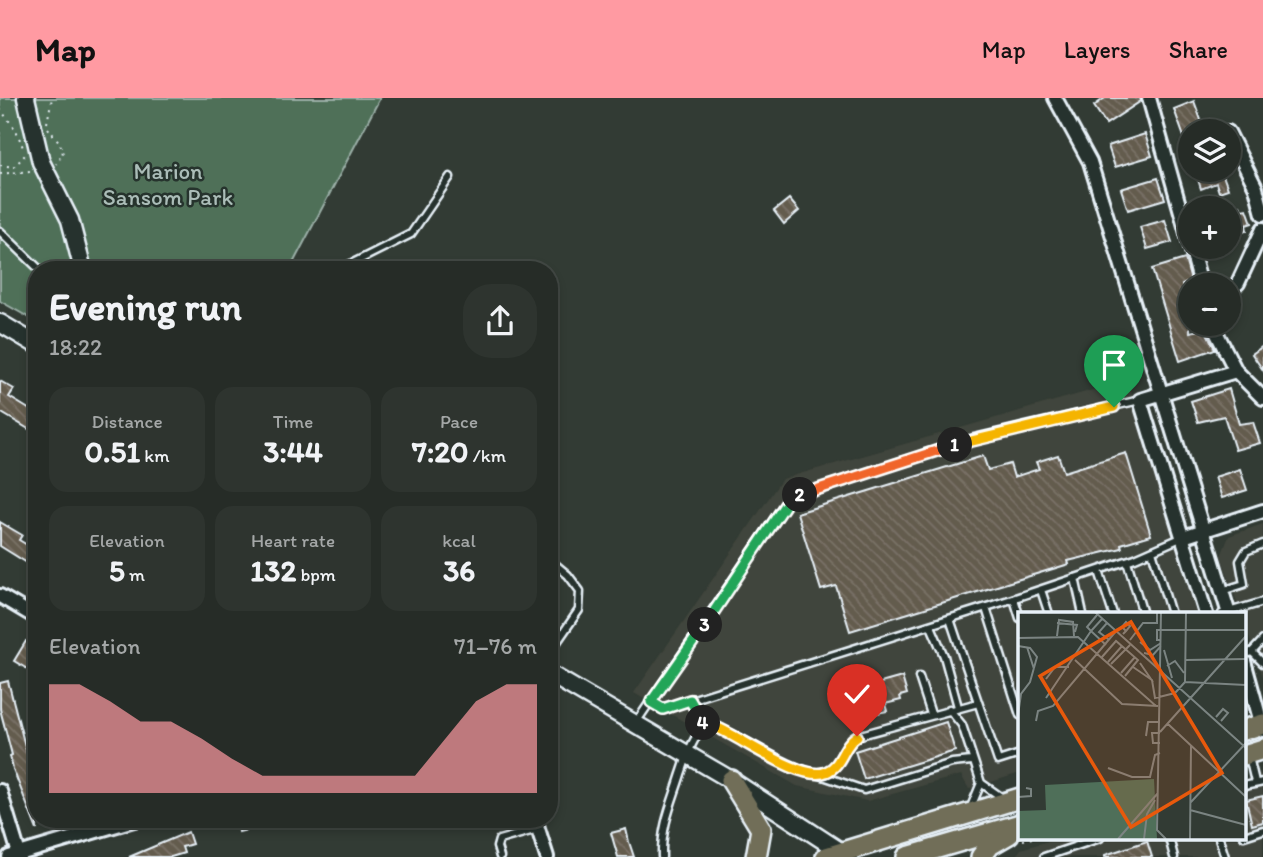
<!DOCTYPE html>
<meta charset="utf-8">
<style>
:root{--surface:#262c27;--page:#2e342f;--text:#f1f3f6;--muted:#a4a7a7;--line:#424844;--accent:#ff9aa2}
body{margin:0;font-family:Itim,sans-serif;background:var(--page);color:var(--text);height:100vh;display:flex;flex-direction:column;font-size:26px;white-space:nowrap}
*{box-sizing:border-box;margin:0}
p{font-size:23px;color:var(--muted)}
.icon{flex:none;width:38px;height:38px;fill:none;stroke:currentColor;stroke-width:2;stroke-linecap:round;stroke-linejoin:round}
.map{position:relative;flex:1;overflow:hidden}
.sheet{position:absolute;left:28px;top:163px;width:530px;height:567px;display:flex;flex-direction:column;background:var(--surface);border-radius:28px;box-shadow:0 4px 10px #0003,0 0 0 2px var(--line)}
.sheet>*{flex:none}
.buttons{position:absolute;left:1178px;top:21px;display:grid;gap:14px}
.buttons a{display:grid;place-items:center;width:63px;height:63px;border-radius:50%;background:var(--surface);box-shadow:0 4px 10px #0003,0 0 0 2px var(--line);font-size:35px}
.pin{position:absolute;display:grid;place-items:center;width:60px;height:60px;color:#fff;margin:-72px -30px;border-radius:50% 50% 50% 0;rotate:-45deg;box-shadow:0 0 7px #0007}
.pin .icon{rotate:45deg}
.km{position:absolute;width:35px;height:35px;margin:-18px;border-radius:50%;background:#222;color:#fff;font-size:19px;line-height:35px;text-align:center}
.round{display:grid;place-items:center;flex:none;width:74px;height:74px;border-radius:28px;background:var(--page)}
.summary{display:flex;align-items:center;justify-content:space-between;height:119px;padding:0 21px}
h1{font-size:38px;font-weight:700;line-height:52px}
.stats{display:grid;grid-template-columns:repeat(3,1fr);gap:10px;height:119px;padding:7px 21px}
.stats div{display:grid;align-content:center;border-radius:18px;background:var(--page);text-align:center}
.stats b{font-size:30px;font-weight:700}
.stats small{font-size:19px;font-weight:400}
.stats p{font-size:19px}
.chart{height:196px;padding:14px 21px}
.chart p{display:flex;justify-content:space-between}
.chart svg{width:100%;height:126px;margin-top:7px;fill:var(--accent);opacity:.7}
header{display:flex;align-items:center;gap:42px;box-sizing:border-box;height:98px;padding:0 35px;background:var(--accent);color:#111}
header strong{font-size:33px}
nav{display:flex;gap:38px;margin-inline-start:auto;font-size:24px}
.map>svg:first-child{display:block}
.built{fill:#41453c}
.green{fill:#4f6f59;stroke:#9cb0a8;stroke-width:2}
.building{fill:url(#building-back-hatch);stroke:#e8f1f8;stroke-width:2}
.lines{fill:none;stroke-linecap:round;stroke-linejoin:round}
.service-casing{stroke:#e8f1f8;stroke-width:11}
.minor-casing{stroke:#e8f1f8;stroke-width:18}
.tertiary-casing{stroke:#e8f1f8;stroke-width:21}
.primary-casing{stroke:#e8f1f8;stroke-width:24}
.path{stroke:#e8f1f8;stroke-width:2;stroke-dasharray:2 5;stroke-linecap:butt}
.service{stroke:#26332d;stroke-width:6}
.minor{stroke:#26332d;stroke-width:12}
.tertiary{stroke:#26332d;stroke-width:16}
.primary{stroke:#716e59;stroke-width:19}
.split-1-casing{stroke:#fff;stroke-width:14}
.split-2-casing{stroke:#fff;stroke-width:14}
.split-3-casing{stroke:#fff;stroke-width:14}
.split-4-casing{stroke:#fff;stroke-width:14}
.split-5-casing{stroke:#fff;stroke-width:14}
.split-1{stroke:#f5b400;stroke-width:9}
.split-2{stroke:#f0652b;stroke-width:9}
.split-3{stroke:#22a559;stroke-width:9}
.split-4{stroke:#22a559;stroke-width:9}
.split-5{stroke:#f5b400;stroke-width:9}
.labels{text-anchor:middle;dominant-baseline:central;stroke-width:5;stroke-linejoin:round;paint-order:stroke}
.park-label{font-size:23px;fill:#abbdb8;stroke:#26332d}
.inset-road{fill:none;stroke:#7b8482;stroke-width:2}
.view{fill:#e8590c;fill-opacity:0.15;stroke:#e8590c;stroke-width:3.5}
.inset-edge{fill:none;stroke:#e8f1f8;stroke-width:3.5}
</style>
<header>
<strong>Map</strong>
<nav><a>Map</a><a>Layers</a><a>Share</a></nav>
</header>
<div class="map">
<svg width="1263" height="759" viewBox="0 0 1263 759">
<defs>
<pattern id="building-back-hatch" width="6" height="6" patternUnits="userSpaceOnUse" patternTransform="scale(1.75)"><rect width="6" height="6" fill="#645b4e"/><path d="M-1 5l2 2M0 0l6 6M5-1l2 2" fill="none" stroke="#7a7368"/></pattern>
</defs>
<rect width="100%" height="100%" fill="#323b34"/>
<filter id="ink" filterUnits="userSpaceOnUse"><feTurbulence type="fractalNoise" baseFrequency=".0143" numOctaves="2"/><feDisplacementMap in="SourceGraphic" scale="14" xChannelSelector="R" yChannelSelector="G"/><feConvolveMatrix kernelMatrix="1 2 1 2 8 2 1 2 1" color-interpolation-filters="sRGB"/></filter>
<g filter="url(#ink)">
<g class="built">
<polygon points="1128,282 1196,516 1020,516 1020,675 969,691 961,677 867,703 797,688 634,595 782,381"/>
<polygon points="1263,426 1263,579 1221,458 1229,438"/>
<polygon points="1263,675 1263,759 1015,759 1021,751 1059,740 1244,740 1244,682"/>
</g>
<polygon class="green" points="0,0 380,0 290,171 37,172 37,224 0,203"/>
<g class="building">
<polygon points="1105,0 1140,0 1141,3 1106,26 1094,8"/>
<polygon points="1194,3 1205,33 1190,33 1189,53 1174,11"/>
<polygon points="1145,36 1152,58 1115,69 1108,48"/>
<polygon points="1195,72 1221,72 1228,91 1219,94 1216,85 1201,91"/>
<polygon points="1158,80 1165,101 1128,112 1121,91"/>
<polygon points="1224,98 1228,110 1212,110 1210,103"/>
<polygon points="789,101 799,113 784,126 774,113"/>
<polygon points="1240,107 1241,112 1247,111 1252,125 1246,127 1247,132 1228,138 1228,111"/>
<polygon points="1165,122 1172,144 1147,151 1140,129"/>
<polygon points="1185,161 1191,183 1182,187 1190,215 1190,234 1205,231 1215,251 1180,263 1152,171"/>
<polygon points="1263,248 1263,272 1252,256"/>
<polygon points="0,283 14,291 9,299 37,316 37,336 0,314"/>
<polygon points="1229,291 1239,326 1253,324 1260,345 1235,352 1224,318 1198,324 1191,303"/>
<polygon points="1126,355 1151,437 1121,446 1122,450 1068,463 1069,466 850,533 836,488 821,492 797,415 983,358 988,372 1010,366 1014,379 1039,371 1036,364 1058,357 1064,374"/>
<polygon points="1240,371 1247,392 1222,400 1215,379"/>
<polygon points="0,424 22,437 19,442 37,453 32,468 0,448"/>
<polygon points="26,543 37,549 37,560 29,572 14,563"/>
<polygon points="902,579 907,596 900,598 901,602 885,606 887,613 845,622 838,597"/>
<polygon points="8,583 37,694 37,732 13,671 10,658 12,657 0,611 0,585"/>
<polygon points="946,624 955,653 864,681 855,653"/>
<polygon points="1263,698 1263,724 1252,727 1246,702"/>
<polygon points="236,721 277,721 278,724 239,734"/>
<polygon points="626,731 629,744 634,759 618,759 611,735"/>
<polygon points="188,734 192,746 182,749 184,755 171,759 129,759"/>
<polygon points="1147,743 1152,759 1105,759 1105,757"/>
</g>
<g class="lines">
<g class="service-casing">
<g id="service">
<polyline points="0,133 40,172"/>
<polyline points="339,172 411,136 450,79"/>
<polyline points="1152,453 1171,516"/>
<polyline points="550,462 568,477 580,493 579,512 550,554"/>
<polyline points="1127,463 1143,516"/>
<polyline points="1099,473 1113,516"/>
<polyline points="1075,480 1083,516"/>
<polyline points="1041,492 1049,516"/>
<polyline points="1222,493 1244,486 1240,463 1246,453 1263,446"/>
<polyline points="1014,501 1020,520"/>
<polyline points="986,510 1020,617"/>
<polyline points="1222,516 1263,504"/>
<polyline points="950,521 998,663 1020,656"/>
<polyline points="931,528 944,558 958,609"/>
<polyline points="1252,554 1263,565"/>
<polyline points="1244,556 1252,554 1263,542"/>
<polyline points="919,579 931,616"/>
<polyline points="690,602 705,629"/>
<polyline points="651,604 662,611 1012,501 1135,460 1183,439"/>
<polyline points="949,611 962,627 981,685 1004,701"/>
<polyline points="635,626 788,401 974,340 1140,302"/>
<polyline points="1249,659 1255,684"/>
<polyline points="820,677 864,692 952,665 972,663"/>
<polyline points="1244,688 1263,684"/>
<polyline points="971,709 981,685"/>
<polyline points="1244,738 1263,732"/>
<polyline points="1169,740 1174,759"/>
<polyline points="1219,740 1225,759"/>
<polyline points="500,759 497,749 499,742 538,731"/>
<path d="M 662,759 C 661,728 672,705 681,676 C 686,662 692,638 705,629 C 719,620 794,679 823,675 C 841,672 842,647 857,638 L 978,605"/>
<polyline points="1044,759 1100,740"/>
</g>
</g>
<g class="minor-casing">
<g id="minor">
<polyline points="1055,0 1090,64 1229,516"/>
<polyline points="1149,0 1190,146"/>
<polyline points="1228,34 1256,90 1263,116"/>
<polyline points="1191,149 1201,187"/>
<polyline points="1228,195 1238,185 1263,131"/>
<polyline points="1212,226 1236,273 1263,300"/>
<polyline points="1183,439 1263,413"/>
<polyline points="0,498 37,520"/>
<polyline points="1206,516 1140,302 1236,273"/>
<polyline points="1244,563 1263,632"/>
<polyline points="0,693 20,759"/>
<polyline points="535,721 547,759"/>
<polyline points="9,759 137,721"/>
</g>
</g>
<g class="tertiary-casing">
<g id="tertiary">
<polyline points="26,0 41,64 70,122 83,172"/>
<polyline points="0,225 37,247"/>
<polyline points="550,576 731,682 849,759"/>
</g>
</g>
<g class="primary-casing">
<g id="primary">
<polyline points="1244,632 1263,626"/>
<polyline points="1244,657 1263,651"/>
<polyline points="731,682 761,731 756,759"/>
<polyline points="826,759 1020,700"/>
<polyline points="907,759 1020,726"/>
<polyline points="981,759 990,747 1009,736"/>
</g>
</g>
<g class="path">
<polyline points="0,11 16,32 24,52"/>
<polyline points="47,25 52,0"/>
<polyline points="48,30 60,45 63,56 56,66"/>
<polyline points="0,67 14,69 25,57"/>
<polyline points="0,76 30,73"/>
<polyline points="1023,742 1032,740"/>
</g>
<use href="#service" class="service"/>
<use href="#minor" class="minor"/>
<use href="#tertiary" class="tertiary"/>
<use href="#primary" class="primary"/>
</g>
</g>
<g class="lines" filter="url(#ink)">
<g class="split-1-casing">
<polyline id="split-1" points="955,347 1114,309"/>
</g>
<g class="split-2-casing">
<polyline id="split-2" points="800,397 955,347"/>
</g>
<g class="split-3-casing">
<polyline id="split-3" points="705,527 789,401 800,397"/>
</g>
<g class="split-4-casing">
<polyline id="split-4" points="703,625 690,602 663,611 651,604 705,527"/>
</g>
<g class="split-5-casing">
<path id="split-5" d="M 703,625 L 705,629 L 711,627 C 737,636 801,685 826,674 C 843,667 842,647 857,638"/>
</g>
<use href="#split-1" class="split-1"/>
<use href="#split-2" class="split-2"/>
<use href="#split-3" class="split-3"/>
<use href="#split-4" class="split-4"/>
<use href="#split-5" class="split-5"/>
</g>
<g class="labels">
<g class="park-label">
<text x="168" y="73">Marion<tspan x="168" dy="26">Sansom Park</tspan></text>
</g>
</g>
<g transform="translate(1018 514)">
<rect width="228" height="228" fill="#323b34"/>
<path d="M 136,167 L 139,227 L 0,227 L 0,199 L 28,198 L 27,173 Z" fill="#4f6f59"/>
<path class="inset-road" d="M 77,0 L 228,136M 143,0 L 139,218 L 148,227M 79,3 L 69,15 L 73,19 L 84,7M 39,11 L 59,13 L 57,20M 89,11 L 81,20 L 90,27M 105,22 L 108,19 L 112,14 L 108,10 L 104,15 L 108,19M 39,24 L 41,8 L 55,10 L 56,24M 0,26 L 60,25 L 138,94M 112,28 L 125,11 L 139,11 L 139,0M 143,28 L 139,28 L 139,18 L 228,18M 122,30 L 132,38 L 143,31M 0,34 L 12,36 L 19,45 L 12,70 L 3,82 L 0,103M 9,35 L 16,57M 146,38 L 154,66M 126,41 L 135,43 L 143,34M 84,45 L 98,29 L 120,48 L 107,64M 57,48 L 104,92 L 140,94M 168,48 L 228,47M 90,50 L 104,34M 122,51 L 135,70M 93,52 L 112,33M 149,54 L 157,49 L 166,61M 115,55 L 134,68 L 137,86 L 157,81 L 167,70 L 168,0M 103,61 L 117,45M 28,67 L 37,55 L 51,55M 167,70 L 228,73M 28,86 L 73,19 L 88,33M 198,105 L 205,97 L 210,101 L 203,109M 18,109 L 20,99 L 35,94 L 99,18M 150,112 L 228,185M 142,120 L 228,24M 142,121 L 134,121 L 135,131 L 142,131M 128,124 L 130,110 L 142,110M 90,156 L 114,165 L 132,165 L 137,143 L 142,141M 0,185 L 13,184 L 13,177 L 8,176M 173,190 L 228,131M 172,198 L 228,213M 100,227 L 140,181M 126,227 L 129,202 L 137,188M 172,227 L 173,133"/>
<path class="view" d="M 113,10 L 204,161 L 113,215 L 22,64 Z"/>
<rect width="228" height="228" class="inset-edge"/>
</g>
</svg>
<div class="buttons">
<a><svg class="icon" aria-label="layers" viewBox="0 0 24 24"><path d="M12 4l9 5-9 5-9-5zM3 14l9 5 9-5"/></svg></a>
<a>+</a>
<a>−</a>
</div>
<div class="pin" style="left:1114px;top:309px;background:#1e9e55"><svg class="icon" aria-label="arrive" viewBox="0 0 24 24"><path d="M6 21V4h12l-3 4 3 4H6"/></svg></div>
<div class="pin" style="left:857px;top:638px;background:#d93025"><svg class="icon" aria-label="check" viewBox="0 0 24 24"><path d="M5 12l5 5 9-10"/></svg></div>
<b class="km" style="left:955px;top:347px">1</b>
<b class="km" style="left:800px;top:397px">2</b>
<b class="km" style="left:705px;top:527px">3</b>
<b class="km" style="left:703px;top:625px">4</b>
<section class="sheet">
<div class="summary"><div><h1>Evening run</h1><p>18:22</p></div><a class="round"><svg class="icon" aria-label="share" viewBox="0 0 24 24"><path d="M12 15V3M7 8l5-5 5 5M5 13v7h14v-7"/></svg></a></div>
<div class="stats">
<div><p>Distance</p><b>0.51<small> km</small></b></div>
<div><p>Time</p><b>3:44</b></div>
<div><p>Pace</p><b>7:20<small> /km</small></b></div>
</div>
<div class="stats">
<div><p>Elevation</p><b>5<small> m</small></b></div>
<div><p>Heart rate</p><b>132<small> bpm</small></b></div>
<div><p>kcal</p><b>36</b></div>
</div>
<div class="chart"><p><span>Elevation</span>71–76 m</p>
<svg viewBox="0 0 160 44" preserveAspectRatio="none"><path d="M0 44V6L10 6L20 12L30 19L40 19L50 25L60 32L70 38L80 38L90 38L100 38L110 38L120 38L130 25L140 12L150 6L160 6V44z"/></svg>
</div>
</section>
</div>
